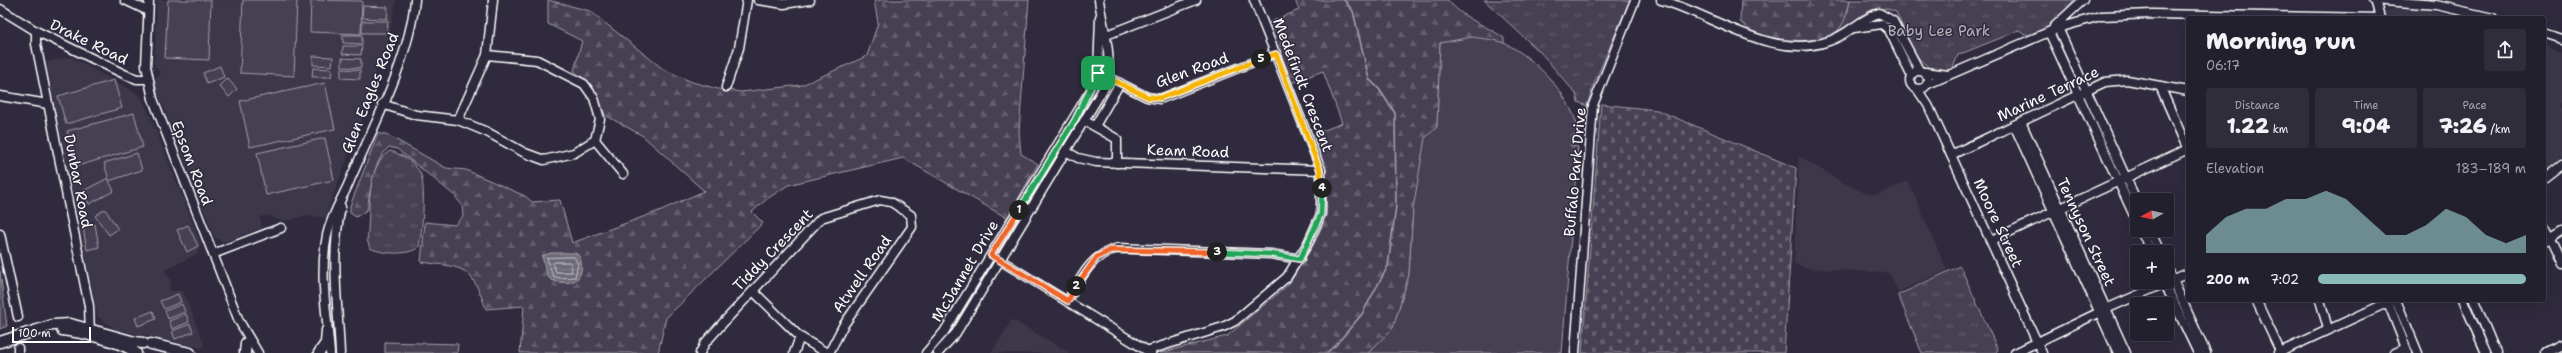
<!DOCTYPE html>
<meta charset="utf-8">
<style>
:root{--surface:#23202e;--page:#2f2d3a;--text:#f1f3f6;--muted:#a3a3aa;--line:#403e4a;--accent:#8bbbb9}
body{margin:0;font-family:"Shantell Sans",sans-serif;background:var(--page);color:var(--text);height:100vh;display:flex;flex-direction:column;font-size:15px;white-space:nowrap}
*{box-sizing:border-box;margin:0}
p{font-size:13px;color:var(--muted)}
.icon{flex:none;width:22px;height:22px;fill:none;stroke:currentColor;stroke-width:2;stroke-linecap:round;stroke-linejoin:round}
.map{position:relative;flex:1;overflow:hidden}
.side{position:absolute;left:2186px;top:16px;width:360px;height:286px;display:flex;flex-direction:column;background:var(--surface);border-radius:4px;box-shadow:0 4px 16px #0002,0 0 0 1px var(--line)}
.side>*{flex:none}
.needle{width:26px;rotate:262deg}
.fabs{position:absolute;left:2130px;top:193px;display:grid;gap:8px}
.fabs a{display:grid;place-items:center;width:44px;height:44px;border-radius:4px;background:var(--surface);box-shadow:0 4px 16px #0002,0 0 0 1px var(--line);font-size:20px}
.scale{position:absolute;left:12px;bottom:10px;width:79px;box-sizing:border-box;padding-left:4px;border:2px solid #fff;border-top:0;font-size:11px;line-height:14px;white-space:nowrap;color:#fff;-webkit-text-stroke:3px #2f2a3d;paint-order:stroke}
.pin{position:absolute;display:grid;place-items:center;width:34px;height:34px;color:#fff;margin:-17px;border-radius:8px;box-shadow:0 2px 6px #0006}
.km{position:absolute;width:20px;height:20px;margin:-10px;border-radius:50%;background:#222;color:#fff;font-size:11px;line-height:20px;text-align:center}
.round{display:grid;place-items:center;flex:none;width:42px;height:42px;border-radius:4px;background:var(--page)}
.overview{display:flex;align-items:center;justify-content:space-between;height:68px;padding:0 20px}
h1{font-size:22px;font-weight:800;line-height:30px}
.figures{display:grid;grid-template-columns:repeat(3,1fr);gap:6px;height:68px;padding:4px 20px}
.figures div{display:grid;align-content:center;border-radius:4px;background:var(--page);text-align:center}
.figures b{font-size:20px;font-weight:800}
.figures small{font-size:11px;font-weight:400}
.figures p{font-size:11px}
.chart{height:112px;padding:8px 20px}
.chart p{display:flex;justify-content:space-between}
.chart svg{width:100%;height:72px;margin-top:4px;fill:var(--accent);opacity:.7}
ul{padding:0 20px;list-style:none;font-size:13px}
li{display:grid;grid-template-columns:64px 48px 1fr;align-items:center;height:30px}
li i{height:10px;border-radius:5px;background:var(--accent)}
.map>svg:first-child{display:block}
.built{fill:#3c3749}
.grass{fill:url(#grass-tufts);stroke:#a2a0a8}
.forest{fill:url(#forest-firs);stroke:#a2a0a8}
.cemetery{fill:url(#cemetery-stones);stroke:#a2a0a8}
.pitch{fill:#464152;stroke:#a2a0a8}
.water{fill:url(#water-rules);stroke:#a7a6ad}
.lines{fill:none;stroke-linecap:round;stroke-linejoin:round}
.shore{stroke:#c5c3c9;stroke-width:1}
.stream{stroke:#a7a6ad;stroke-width:1.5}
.minor-casing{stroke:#fff;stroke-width:11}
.major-casing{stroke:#fff;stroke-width:13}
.minor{stroke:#2f2a3d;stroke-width:8}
.major{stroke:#2f2a3d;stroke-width:10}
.split-1-casing{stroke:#fff;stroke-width:8}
.split-2-casing{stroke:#fff;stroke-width:8}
.split-3-casing{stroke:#fff;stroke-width:8}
.split-4-casing{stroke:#fff;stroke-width:8}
.split-5-casing{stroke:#fff;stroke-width:8}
.split-6-casing{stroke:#fff;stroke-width:8}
.split-1{stroke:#22a559;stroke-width:5}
.split-2{stroke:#f0652b;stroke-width:5}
.split-3{stroke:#f0652b;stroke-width:5}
.split-4{stroke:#22a559;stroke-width:5}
.split-5{stroke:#f5b400;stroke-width:5}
.split-6{stroke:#f5b400;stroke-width:5}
.labels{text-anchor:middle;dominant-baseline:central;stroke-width:3;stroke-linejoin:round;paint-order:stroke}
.park-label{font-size:15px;fill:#b5b3ba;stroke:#2f2a3d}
.street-label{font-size:15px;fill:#fff;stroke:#2f2a3d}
</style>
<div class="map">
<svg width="2562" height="353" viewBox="0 0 2562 353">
<defs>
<pattern id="grass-tufts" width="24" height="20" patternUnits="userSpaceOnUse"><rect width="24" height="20" fill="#464152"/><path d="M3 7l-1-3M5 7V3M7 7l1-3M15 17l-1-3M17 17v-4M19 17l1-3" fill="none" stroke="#625e6c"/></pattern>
<pattern id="forest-firs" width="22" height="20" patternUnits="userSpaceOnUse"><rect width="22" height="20" fill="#464152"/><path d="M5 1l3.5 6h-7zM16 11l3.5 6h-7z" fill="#625e6c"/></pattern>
<pattern id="cemetery-stones" width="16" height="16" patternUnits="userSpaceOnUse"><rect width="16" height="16" fill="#464152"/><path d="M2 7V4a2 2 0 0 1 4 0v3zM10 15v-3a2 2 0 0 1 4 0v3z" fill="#625e6c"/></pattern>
<pattern id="water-rules" width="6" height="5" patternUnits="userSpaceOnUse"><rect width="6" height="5" fill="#6d6a77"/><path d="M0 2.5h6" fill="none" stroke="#83808b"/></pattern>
</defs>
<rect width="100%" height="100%" fill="#2f2a3d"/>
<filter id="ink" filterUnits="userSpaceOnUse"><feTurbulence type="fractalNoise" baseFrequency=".025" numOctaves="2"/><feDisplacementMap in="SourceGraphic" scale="8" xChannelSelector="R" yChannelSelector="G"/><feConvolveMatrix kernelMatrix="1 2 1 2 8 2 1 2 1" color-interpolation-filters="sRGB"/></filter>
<g filter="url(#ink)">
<g class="built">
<polygon points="157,0 396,0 387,45 370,84 371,94 325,218 305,215 292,220 280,221 269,215 260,217 262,228 225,242 215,238 153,80 161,74 154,65"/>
<polygon points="2391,9 2420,9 2458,18 2383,18 2385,12"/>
<polygon points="2544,45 2562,52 2562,158 2544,171"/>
<polygon points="71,57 136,93 142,99 152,120 201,244 197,254 165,270 171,281 169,285 170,291 183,291 204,344 202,348 115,329 98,317 46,62"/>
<polygon points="1799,156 1840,181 1865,193 1876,195 1908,181 1947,270 1898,292 1889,273 1804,268 1794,263"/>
<polygon points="1012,320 1013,320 1070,353 991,353"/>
</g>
<g class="grass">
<polygon points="1484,0 1630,0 1593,86 1587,106 1578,102 1576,94 1541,53"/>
<path d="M 1850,0 L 2074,0 L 2050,28 L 2031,36 L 2018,31 L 1958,55 L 1952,70 C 1916,76 1909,39 1896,12 C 1869,0 1859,22 1836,32 L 1848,11 Z"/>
<path d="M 390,151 C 402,154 416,163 421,175 C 426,190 422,232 419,247 C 408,256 382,254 370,248 L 367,240 C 371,215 364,167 390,151 Z"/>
<polygon points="1960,266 1998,350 1995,353 1922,353 1898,295"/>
<polygon points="0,271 7,326 0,329"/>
</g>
<g class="forest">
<path d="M 548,0 L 590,11 L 663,69 L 692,82 L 718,89 L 741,92 L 802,85 L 867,56 L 878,23 L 874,0 L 1029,0 L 1019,132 L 1021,154 L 1038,164 L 1007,218 L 903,158 L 788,185 L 767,199 L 752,212 L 763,223 L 666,318 L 658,353 L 520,353 L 524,306 L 486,309 C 470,264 465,268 421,262 L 425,222 L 455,225 L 463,216 L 462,205 L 454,195 L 397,149 L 389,147 C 372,164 371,187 367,210 L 356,217 L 350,213 L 350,206 L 378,134 L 386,134 L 446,168 L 466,170 L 525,196 L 532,202 L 560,200 L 572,243 L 659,211 L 704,191 L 643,136 L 605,115 C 598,95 591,84 574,71 L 582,41 L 548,24 Z"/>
<path d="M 1295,0 L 1448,0 C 1461,18 1486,25 1504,38 L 1504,44 L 1440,43 L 1437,128 L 1413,209 L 1409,275 L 1393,328 L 1368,353 L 1160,353 L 1227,336 L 1288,285 L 1314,244 L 1323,224 L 1326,198 L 1324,171 L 1310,136 L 1342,123 L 1323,71 L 1292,83 L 1268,23 L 1299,10 Z"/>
<path d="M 1741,0 L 1850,0 C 1848,10 1845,24 1837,31 C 1822,46 1776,40 1758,34 C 1752,32 1745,26 1740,22 Z"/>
</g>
<polygon class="cemetery" points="1601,104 1657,110 1796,168 1784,353 1582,353"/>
<g class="pitch">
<polygon points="168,0 211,0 209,60 165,58"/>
<polygon points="243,0 297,0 294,76 240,73"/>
<polygon points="311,0 362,1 361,34 310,32"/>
<polygon points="363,6 388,7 387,19 362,18"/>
<polygon points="362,21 388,21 387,33 362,33"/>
<polygon points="343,35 362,35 362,44 343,43"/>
<path d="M 1472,37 C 1483,39 1496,39 1506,44 C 1536,58 1576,101 1579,135 L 1572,136 L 1571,146 L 1578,147 L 1562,353 L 1368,353 L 1393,328 L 1409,275 L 1413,209 L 1425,138 L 1437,127 L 1440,43 Z"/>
<polygon points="343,46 362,46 361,55 342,54"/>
<polygon points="313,56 333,57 332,66 313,65"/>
<polygon points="342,58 361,59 361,68 342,67"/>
<polygon points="220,66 224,77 207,84 203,73"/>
<polygon points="313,68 332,69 331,77 312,77"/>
<polygon points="341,69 360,70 360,79 341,78"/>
<polygon points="227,78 237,89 229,97 219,86"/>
<polygon points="114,80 122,108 66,124 58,96"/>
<polygon points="325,83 335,129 250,147 240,101"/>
<polygon points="134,113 143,147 77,166 67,131"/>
<polygon points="325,138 334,180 266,195 257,153"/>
<polygon points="137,153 142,170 109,181 114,191 89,204 83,191 108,178 109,180 104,163"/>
<polygon points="105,209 118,229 109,235 95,216"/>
<polygon points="95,224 99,247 87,250 83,227"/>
<polygon points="188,225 198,246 187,252 177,230"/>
<polygon points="178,294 181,302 164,309 160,301"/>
<polygon points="182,304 185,312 168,319 165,311"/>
<polygon points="153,311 156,319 138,326 135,318"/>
<polygon points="186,314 189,322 172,329 169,321"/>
<polygon points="190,324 193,332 175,339 172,331"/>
<polygon points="385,342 458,344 457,353 385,353"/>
</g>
<path class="water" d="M 551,253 L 575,253 L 580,256 C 586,280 573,287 551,280 L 547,275 L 542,256 Z"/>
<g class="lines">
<g class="shore">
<polygon points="574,257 578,264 575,277 559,278 553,276 547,258"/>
<polygon points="555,262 571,262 572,272 556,272 553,264"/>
</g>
<polyline class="stream" points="1326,353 1335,346 1362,314 1388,266 1396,206 1395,113 1379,89 1369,79 1353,11 1344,0"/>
<g class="minor-casing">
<g id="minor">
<polyline points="125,0 148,11"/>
<polyline points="149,0 146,66 153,99 239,321 258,353"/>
<polyline points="758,0 784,4 810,0"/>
<path d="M 1661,0 C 1714,15 1772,61 1829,41 C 1848,35 1860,19 1879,13 L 1893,21 L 1919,70"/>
<polyline points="2373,0 2436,5 2493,18"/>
<polyline points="0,9 36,31 126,75 137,79 148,79"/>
<polyline points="2054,27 2083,0"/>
<polyline points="1854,28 1882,24 1889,30 1911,75"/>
<polyline points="2058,28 2137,202"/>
<polyline points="36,31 36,44 89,306 90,335"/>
<polyline points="2049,32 2137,222"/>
<polyline points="2544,33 2562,39"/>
<polyline points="1104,36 1196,0"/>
<circle cx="1919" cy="80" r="9"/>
<polyline points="1925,72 1948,75"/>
<polyline points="1103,75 1147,97 1160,99 1276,53"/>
<polyline points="1928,84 2058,28 2101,16 2152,14 2380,18 2375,0"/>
<polyline points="2160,86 2188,150"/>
<polyline points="726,87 739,48 747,0"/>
<polyline points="1917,89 1928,105 2042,353"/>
<polyline points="0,96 48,104"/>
<polyline points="382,104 416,115 458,120 487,132 525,153 544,160 574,153 595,140 600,119 594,98 584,84 537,60 487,55"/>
<polyline points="458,120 487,55 493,0"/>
<polyline points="1085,121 1117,139 1117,163"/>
<polyline points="2021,122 2126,353"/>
<polyline points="2014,125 2118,353"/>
<polyline points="1095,126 1120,83"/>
<polyline points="595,140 623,174"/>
<polyline points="1062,149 1078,158 1096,162 1321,170"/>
<polyline points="1951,155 2105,82 2127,80 2188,91"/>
<polyline points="2544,179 2562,165"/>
<polyline points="2544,226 2562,264"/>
<polyline points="2141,230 2151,252"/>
<polyline points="2150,230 2160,252"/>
<polyline points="0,234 18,317"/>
<polyline points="1992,240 2188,149"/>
<polyline points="2544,241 2562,230"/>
<polyline points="213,254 281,228"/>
<polyline points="995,257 1151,353"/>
<polyline points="2167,267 2206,353"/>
<polyline points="2164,282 2198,353"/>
<polyline points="753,291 800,337 827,353"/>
<polyline points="2256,300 2281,353"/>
<polyline points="2320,300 2328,329"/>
<polyline points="2387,300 2408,353"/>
<polyline points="2396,300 2418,353"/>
<polyline points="2463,300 2486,353"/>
<polyline points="2474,300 2496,353"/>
<path d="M 1068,301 C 1080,279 1091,254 1118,248 L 1271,254 L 1300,259"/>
<polyline points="18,348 18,353"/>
<polyline points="1149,350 1223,327 1235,321 1287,277 1308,243 1321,214 1321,170 1254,0"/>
<path d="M 330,353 C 327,314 319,274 327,235 C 331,217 340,202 348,185 C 372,128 409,62 415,0"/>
<path d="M 340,353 C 338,303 330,256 341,207"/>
<polyline points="700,353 705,343 722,324 821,218 880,200 891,202 911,215 912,227 843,326 829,353"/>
<polyline points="794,353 800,337"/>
<polyline points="926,353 944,332 1092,88 1098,73 1100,17"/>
<path d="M 938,353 L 956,333 L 1105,86 C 1114,53 1103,31 1099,0"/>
<polyline points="1575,353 1593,105 1635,0"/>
<polyline points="2015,353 2106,309 2188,273"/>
<polyline points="2278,353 2393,300"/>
<polyline points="2395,353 2406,348"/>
<polyline points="2546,353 2562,345"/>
</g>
</g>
<g class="major-casing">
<g id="major">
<path d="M 62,330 C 80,332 122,341 136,353"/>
<polyline points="0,342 53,325 70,324 135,342 143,343"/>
<polyline points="151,344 190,353"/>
<polyline points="245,353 246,343"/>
<polyline points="319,353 326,343 327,330"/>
</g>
</g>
<use href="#minor" class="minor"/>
<use href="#major" class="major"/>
</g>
</g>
<g class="lines" filter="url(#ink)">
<g class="split-1-casing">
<polyline id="split-1" points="1019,210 1075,120 1098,73"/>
</g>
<g class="split-2-casing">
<polyline id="split-2" points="1019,210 991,255 1068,301 1076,286"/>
</g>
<g class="split-3-casing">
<polyline id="split-3" points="1076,286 1097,257 1111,250 1217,252"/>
</g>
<g class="split-4-casing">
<polyline id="split-4" points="1217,252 1271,254 1300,259 1321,214 1322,188"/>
</g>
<g class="split-5-casing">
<polyline id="split-5" points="1261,59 1276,54 1320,170 1322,188"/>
</g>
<g class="split-6-casing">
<polyline id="split-6" points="1098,73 1148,97 1160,98 1261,59"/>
</g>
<use href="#split-1" class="split-1"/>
<use href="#split-2" class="split-2"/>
<use href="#split-3" class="split-3"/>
<use href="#split-4" class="split-4"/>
<use href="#split-5" class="split-5"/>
<use href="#split-6" class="split-6"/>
</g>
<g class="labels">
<g class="park-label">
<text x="1939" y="31">Baby Lee Park</text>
</g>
<g class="street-label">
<text transform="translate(89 42) rotate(26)">Drake Road</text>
<text transform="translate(1192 70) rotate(-20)">Glen Road</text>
<text transform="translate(1303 85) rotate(69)">Medefindt Crescent</text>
<text transform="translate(370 93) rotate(-68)">Glen Eagles Road</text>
<text transform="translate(2048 94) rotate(-25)">Marine Terrace</text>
<text transform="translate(1188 151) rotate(2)">Keam Road</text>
<text transform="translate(192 163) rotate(69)">Epsom Road</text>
<text transform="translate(1575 172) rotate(-85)">Buffalo Park Drive</text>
<text transform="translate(78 181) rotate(79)">Dunbar Road</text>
<text transform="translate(1998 223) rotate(65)">Moore Street</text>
<text transform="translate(2086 232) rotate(65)">Tennyson Street</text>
<text transform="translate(773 250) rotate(-46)">Tiddy Crescent</text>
<text transform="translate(965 271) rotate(-59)">McJannet Drive</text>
<text transform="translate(862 274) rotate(-55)">Atwell Road</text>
</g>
</g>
</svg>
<div class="fabs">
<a><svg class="needle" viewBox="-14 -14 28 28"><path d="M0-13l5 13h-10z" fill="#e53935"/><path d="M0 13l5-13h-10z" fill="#a3a3aa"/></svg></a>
<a>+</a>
<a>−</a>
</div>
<div class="scale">100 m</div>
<div class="pin" style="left:1098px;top:73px;background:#1e9e55"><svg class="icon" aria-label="arrive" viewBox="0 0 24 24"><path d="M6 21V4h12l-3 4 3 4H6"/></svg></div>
<b class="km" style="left:1019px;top:210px">1</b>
<b class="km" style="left:1076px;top:286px">2</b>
<b class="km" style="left:1217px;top:252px">3</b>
<b class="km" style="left:1322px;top:188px">4</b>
<b class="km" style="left:1261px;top:59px">5</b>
<section class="side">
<div class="overview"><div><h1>Morning run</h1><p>06:17</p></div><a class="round"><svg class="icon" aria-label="share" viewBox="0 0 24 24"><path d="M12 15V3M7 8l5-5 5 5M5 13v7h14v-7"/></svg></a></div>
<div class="figures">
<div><p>Distance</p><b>1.22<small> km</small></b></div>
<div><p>Time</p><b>9:04</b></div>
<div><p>Pace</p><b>7:26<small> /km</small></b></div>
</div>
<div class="chart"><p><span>Elevation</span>183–189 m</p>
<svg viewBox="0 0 160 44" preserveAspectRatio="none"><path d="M0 44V33L10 22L20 17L30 17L40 11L50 11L60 6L70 11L80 22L90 33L100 33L110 27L120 17L130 22L140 33L150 38L160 33V44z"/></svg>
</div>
<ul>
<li><b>200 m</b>7:02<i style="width:100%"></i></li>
</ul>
</section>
</div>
